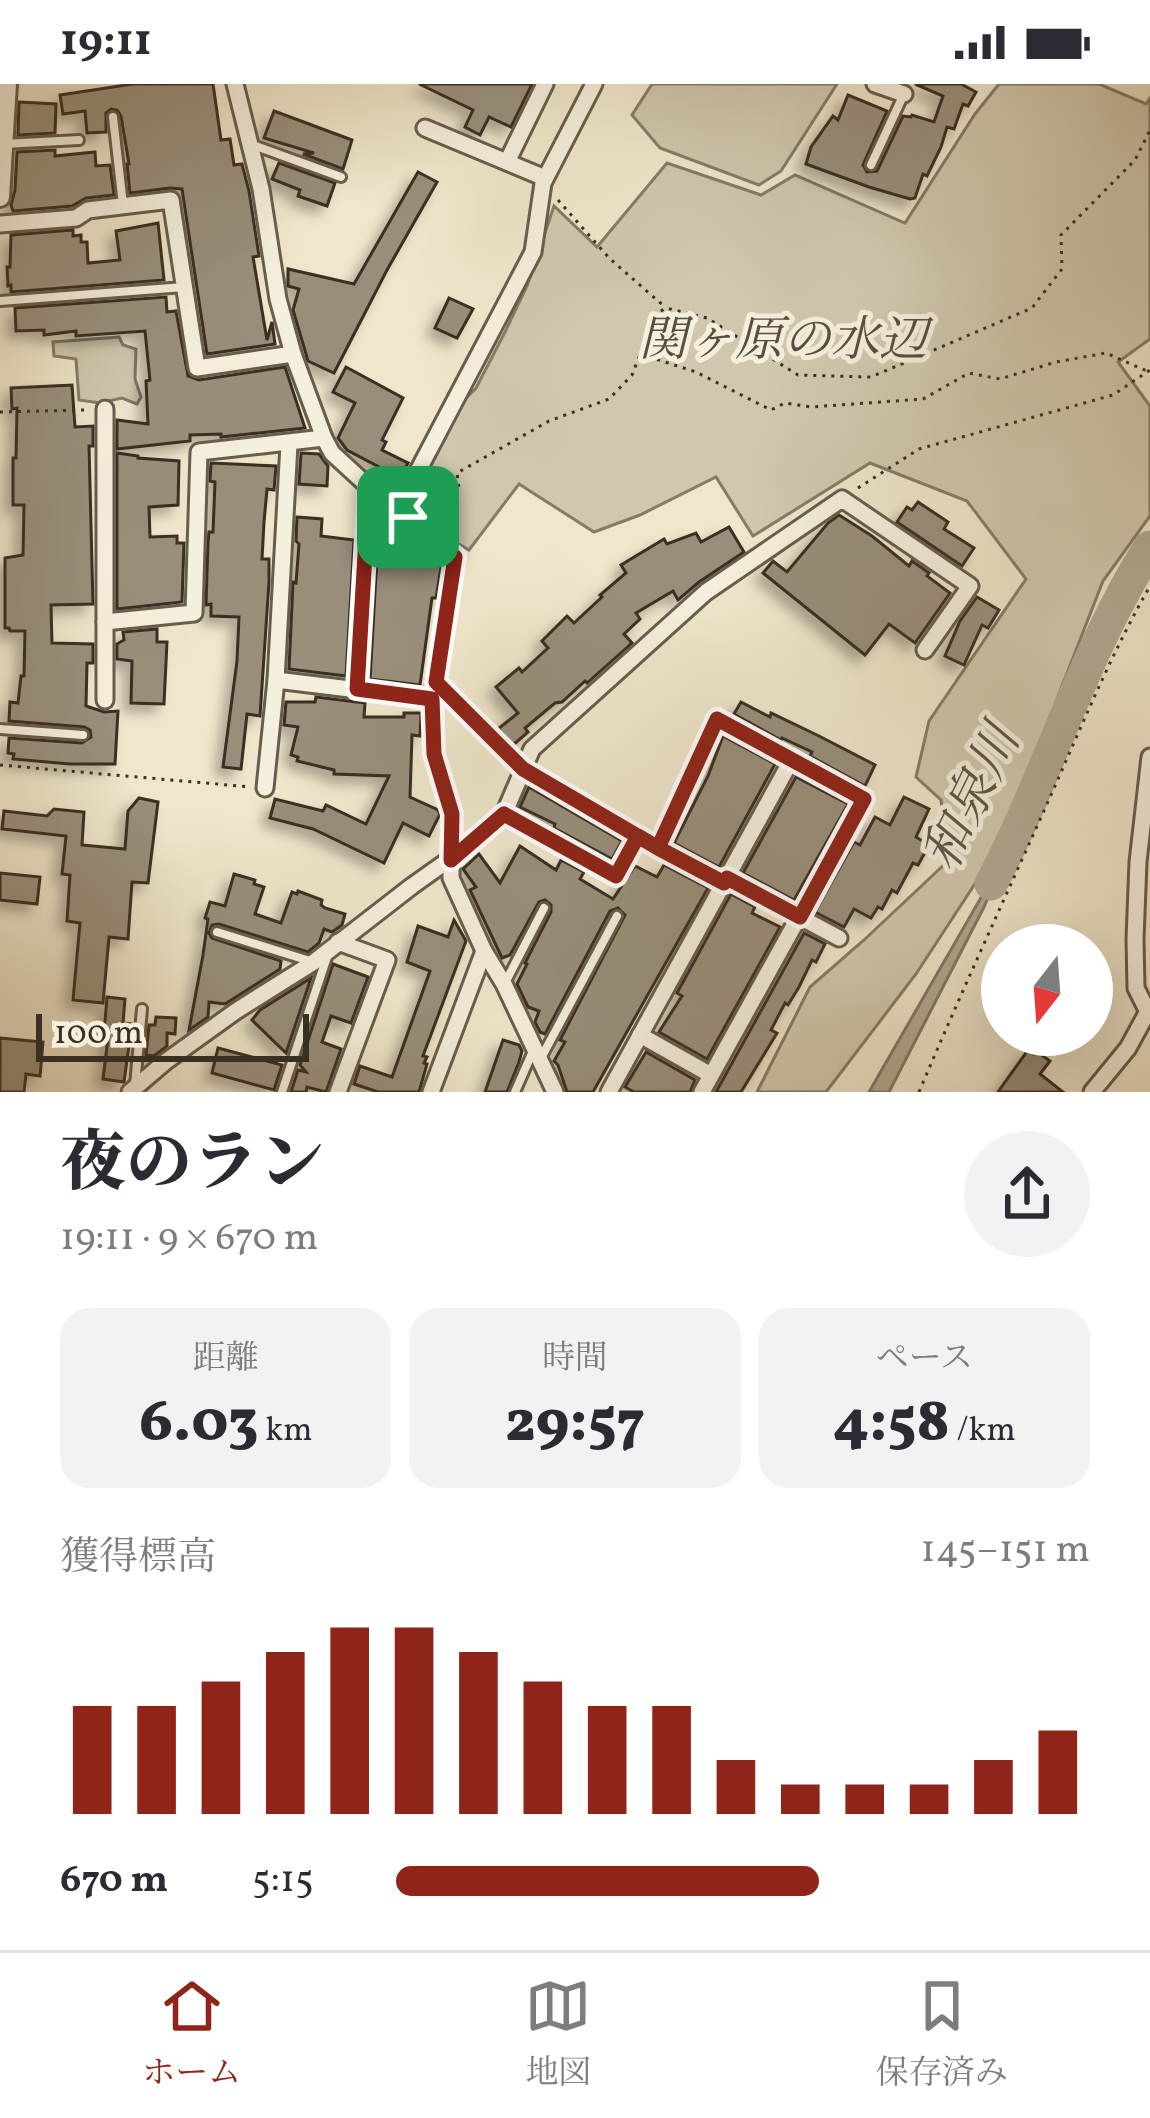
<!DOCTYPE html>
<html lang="ja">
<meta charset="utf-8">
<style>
:root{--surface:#fff;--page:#f2f2f3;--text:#2b2b33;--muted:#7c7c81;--line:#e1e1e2;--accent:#8f2418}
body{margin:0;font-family:Vollkorn,"Noto Serif JP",serif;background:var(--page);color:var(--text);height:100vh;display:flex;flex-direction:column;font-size:45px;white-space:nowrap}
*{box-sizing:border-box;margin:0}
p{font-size:39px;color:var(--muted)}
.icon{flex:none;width:66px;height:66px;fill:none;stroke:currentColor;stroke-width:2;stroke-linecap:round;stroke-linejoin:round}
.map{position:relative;height:1008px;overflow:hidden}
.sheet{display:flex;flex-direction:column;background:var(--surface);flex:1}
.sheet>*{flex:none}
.needle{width:78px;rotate:197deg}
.fabs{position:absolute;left:981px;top:840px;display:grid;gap:24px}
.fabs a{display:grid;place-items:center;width:132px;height:132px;border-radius:50%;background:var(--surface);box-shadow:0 12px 48px #0002;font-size:60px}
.scale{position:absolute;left:36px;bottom:30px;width:273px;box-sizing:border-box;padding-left:12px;border:6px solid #3a2f23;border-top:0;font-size:33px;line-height:42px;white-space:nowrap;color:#3a2f23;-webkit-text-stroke:9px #f5efdd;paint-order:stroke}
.pin{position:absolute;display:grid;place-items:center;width:102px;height:102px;color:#fff;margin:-51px;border-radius:24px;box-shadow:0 6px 18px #0006}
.round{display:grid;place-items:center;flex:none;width:126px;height:126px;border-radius:63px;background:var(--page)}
.head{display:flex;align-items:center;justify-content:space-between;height:204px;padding:0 60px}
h1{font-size:66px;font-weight:800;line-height:90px}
.metrics{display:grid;grid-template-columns:repeat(3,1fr);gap:18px;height:204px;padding:12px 60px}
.metrics div{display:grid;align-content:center;border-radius:30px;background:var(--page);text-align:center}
.metrics b{font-size:60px;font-weight:800}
.metrics small{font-size:33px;font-weight:400}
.metrics p{font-size:33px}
.chart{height:336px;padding:24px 60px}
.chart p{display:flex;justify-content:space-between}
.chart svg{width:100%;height:216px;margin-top:12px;stroke:var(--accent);stroke-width:6}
ul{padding:0 60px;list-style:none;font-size:39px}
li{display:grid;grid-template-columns:192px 144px 1fr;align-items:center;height:90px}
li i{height:30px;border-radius:15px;background:var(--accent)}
.status{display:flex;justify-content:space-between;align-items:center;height:84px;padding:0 60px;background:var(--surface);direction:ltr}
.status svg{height:33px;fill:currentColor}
.tabs{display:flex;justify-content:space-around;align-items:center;height:168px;border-top:3px solid var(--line);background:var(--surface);font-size:33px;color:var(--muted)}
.tabs a{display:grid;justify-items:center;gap:6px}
.tabs .active{color:var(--accent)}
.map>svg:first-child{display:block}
.green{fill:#d0c7ae;stroke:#857b68;stroke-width:3}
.water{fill:#b1a892;stroke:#817866;stroke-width:3}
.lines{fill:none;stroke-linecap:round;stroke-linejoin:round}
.river{stroke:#b1a892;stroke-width:33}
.building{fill:#988e7a;stroke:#3a2f23;stroke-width:3;filter:url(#shadow)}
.service-casing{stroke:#675d4d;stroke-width:14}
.minor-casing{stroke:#675d4d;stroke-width:21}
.tertiary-casing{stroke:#675d4d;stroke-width:24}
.path{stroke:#3a2f23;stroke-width:3;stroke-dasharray:3 6;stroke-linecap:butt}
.service{stroke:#f5efdd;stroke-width:8}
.minor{stroke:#f5efdd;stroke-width:15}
.tertiary{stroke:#f5efdd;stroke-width:18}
.route-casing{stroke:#fff;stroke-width:24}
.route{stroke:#8f2418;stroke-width:15}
.labels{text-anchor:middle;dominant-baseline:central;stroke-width:10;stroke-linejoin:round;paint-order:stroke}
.park-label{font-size:48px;font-style:italic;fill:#584d3f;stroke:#f5efdd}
.water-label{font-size:51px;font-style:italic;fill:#5e5344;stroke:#f5efdd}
</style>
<div class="status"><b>19:11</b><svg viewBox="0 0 49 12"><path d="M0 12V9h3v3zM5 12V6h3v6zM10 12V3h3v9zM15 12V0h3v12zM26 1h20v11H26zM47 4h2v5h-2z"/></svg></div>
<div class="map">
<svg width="1150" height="1008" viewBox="0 0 1150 1008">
<defs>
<filter id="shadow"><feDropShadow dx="-8" dy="8" stdDeviation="6" flood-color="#0004"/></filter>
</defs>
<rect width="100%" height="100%" fill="#efe6cb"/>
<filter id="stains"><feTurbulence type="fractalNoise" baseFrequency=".00167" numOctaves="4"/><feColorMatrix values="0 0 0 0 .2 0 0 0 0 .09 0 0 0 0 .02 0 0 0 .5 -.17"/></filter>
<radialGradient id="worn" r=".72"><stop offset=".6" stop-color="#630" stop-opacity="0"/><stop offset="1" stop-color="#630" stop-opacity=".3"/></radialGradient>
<g class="green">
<polygon points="652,0 837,0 781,87 759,101 660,64 632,31"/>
<polygon points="999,0 1099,0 1146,20 1150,14 1150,255 1118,278 1150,322 1150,432 1103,497 1016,720 982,789 916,890 826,1008 757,1008 810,903 864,856 949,776 941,716 916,693 929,637 1026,495 967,417 870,379 753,452 716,393 640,431 594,448 519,400 469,466 398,425 444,337 476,304 505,248 527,202 554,122 597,163 667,79 761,111 795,91 905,139 975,30"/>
<polygon points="119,253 123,261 136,265 135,295 141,313 137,320 122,314 100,319 79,316 76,275 54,272 53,258"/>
</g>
<polygon class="water" points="1013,758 983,825 889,1008 869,1008"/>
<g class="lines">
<path class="river" d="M 991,800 C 1049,690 1083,568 1150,463"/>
</g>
<g class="building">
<polygon points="133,0 213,0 221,56 230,55 234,81 242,80 249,107 259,172 253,173 267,256 272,238 275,260 207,270 182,105 170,104 130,109 127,80 129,80 121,32 117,26 111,25 106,29 106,48 87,49 85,27 63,30 60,11"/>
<polygon points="419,0 532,0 511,43 489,33 480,51 465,43 473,26"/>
<polygon points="915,0 961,0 976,8 968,22 963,20 954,45 947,43 941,63 927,92 923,90 915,114 910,115 869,103 806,80 811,63 833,32 838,36 848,11 887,27 863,81 867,88 877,87 903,32 911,33 912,31 934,38 943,12"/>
<polygon points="19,18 56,20 55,49 18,51"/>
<polygon points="274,27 352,56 343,85 303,70 314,69 264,54"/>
<polygon points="55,66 55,72 95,68 96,82 110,81 114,111 86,114 72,122 13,127 11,121 15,106 17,68"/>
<polygon points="279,79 335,99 327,122 298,112 300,106 272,95"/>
<polygon points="418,88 437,98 387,186 334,289 308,277 293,226 299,205 288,202 288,185 354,200"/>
<polygon points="158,139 164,196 11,208 11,201 8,202 7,183 10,183 11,151 73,146 73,152 81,151 81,158 87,158 88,179 120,176 116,147"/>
<polygon points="166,213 167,228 176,227 188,292 199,296 285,283 305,344 221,353 221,350 190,351 190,357 117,365 117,336 148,340 146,297 150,296 145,247 76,252 76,247 44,251 44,246 16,247 15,224"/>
<polygon points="449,214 473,225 457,254 435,244"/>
<polygon points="346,283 403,314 382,356 386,358 382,366 408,379 397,401 376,390 379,383 347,366 338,354 355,319 333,308"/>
<polygon points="72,301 75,343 93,342 93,362 89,362 93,520 51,521 52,559 93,560 93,579 87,579 86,622 104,628 118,627 115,680 70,680 13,675 14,670 8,669 9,654 82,659 91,653 90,646 84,643 9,637 10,618 18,619 21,592 24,592 25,547 10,547 9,544 5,544 5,474 23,471 24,421 13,421 13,374 16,374 17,324 12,325 11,304"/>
<polygon points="117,369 138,372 138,374 179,377 178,421 149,423 150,453 177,452 177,459 184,459 182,518 117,525"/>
<polygon points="301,369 319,370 328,382 327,402 299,400"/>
<polygon points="211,379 276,382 274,406 267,405 264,438 262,475 269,475 269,498 260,632 247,630 241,685 223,683 237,577 239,533 211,532 211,520 206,521 208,458 209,448 213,448 215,398 210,397"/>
<polygon points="918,418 948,438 944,445 974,464 962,482 897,438 907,423 912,426"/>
<polygon points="839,431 872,452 909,482 912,477 929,489 927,492 950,509 915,559 889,540 865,571 763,489 773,477 787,488 828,439"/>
<polygon points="297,433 322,435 321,452 354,456 346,592 289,585 293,498 296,499 299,460 296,457"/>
<polygon points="379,439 397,441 404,447 402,464 429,467 442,478 436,514 432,514 420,601 370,595"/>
<polygon points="729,443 744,468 699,498 678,516 673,507 636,529 640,535 624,550 632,559 587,599 585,597 562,618 555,619 525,644 528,648 512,662 498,645 518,629 496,603 519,584 522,588 548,564 542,557 567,532 574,539 602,513 600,511 626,489 621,481 664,455 667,460 696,449 701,458"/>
<polygon points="977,513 999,526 988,544 982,541 964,581 945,572 960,537"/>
<polygon points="157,545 157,558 167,558 164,620 131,619 132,577 117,575 117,560 124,556 123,548"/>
<polygon points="316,613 365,619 364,633 404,633 404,629 421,629 420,652 412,651 410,713 438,726 440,730 429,752 403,739 384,779 313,745 270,734 275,715 323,727 326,721 366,740 389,692 334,690 334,686 297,677 298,673 291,671 298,643 284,641 286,618 315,618"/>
<polygon points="741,618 770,633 771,629 819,652 875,681 865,702 810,672 812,668 782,654 781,656 734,630"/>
<polygon points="723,652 775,680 719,783 674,759 708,692"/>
<polygon points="796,693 848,720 794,816 743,789"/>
<polygon points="529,703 622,757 612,775 554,744 555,740 520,723"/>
<polygon points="904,713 929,725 916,753 929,761 918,781 913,779 897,809 892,806 882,825 878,823 871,834 854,825 844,843 815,828 854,758 860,761 875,733 890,741"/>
<polygon points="139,714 158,718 148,799 132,798 128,855 109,853 103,919 73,916 80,839 67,837 70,791 62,790 66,752 2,745 4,727 47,732 54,725 84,728 82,761 125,765 128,727"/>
<polygon points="520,762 556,786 561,776 584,788 580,795 613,815 635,782 657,793 664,781 708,804 593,1008 567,1008 558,981 554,977 565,958 560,956 625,831 618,824 610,827 545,950 540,948 535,938 539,927 528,923 517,900 527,880 525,879 551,828 551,821 545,816 539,818 510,871 502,874 470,806 476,803 463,785 479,770 500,799"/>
<polygon points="0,789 40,793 37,820 0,816"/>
<polygon points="234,790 255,796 254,800 264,803 255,830 281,839 292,808 297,810 298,807 322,816 321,821 325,824 345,830 342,841 332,848 324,845 319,859 308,868 219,840 212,841 209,849 212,854 281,877 280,885 225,920 209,918 208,933 189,946 203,871 208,835 205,834 210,818 225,822"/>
<polygon points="731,810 755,823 752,829 780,843 707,975 659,948 682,912 677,909"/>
<polygon points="454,836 466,857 423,972 427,973 424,979 427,980 419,1008 378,1008 354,1000 360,982 392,993 430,887 407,878 418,842 448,853"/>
<polygon points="804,849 825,860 816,878 812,876 799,903 788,921 785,919 771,946 777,949 741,1008 716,1008"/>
<polygon points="333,880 368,893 351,939 331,932 322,958 341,965 326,1008 307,1003 306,1008 291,1008 298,986 306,988 300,981"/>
<polygon points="311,894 286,969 252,936 260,926"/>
<polygon points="107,913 125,915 123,939 132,940 124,998 103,995 108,954 104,950"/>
<polygon points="156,933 176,934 175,950 167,949 167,962 154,972 146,971 149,941 155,941"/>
<polygon points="0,954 43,958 40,992 26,990 24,1008 0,1008"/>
<polygon points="503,956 519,961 522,967 519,978 507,1008 485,1008"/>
<polygon points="218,964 282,981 274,1006 212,989"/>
<polygon points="1028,966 1034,970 1036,967 1050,977 1040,990 1063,1008 998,1008"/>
<polygon points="646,968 695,996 690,1008 634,1008 625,1003"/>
</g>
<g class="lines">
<g class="service-casing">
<g id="service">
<polyline points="113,33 123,121"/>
<polyline points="3,60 79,56"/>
<polyline points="253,61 341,93"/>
<polyline points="871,81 903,12"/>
<polyline points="0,217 184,203"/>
<polyline points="0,645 83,651"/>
<polyline points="217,848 313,878"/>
<polyline points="505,899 544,824"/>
<polyline points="540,976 617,832"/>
<polyline points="135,1001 142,925"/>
<polyline points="282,1008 327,873"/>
<polyline points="515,1008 533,967"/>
</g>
</g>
<g class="minor-casing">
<g id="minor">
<polyline points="235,0 261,105 278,215 293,270 324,354 332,369 369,403 455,473 432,615 434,670 452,730 451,794 484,867 504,900 555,1008"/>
<polyline points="875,0 904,10"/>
<polyline points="425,44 545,94"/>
<polyline points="507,78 545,0"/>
<polyline points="0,140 76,134 88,126 171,116 197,284 293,270"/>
<polyline points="105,325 105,616"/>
<polyline points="398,425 533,168 543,99 594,0"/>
<polyline points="105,538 194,529 199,368 324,354"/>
<polyline points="276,596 432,615"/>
<polyline points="357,605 369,403"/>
<polyline points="1150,673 1138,778 1135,855 1136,904 1150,932"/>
<polyline points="522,685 658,764 724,799"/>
<polyline points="265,704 276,596 289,360"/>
<polyline points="504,730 616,792 638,752"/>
<polyline points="658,764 717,635 864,715 702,1008"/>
<polyline points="727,794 839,854"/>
<polyline points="338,858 387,876 338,1008"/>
<polyline points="640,951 711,991"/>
<polyline points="130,1008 165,978 236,927 314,878 412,802 450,775 504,730 532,665 706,508 842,415 970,502 925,566"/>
<polyline points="431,1008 484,867"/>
<polyline points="609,1008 792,675"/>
<polyline points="1092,1008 1128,964 1147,929"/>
</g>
</g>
<g class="tertiary-casing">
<polyline id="tertiary" points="0,113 7,0"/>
</g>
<g class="path">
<polyline points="558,116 609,174 665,223"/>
<polyline points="640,270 696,288 771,326 785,319 811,323 923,315 969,289 1000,295 1056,278 1106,269 1149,288"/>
<polyline points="0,328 85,326"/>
<polyline points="858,404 919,365 1113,311 1150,286"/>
<polyline points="421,426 459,404 457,389 549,337 609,315 632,291 656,230 666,224 707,234 798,291 871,293 1032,224 1062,185 1061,151 1135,76 1150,46"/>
<polyline points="452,614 508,671"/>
<polyline points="0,681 251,703"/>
<path d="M 919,1008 C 960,911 1004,816 1047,720 C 1080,646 1110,572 1150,502"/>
</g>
<use href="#service" class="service"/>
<use href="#minor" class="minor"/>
<use href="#tertiary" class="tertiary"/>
</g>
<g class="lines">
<g class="route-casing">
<polyline id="route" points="408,433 455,473 436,598 523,685 658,764 724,799 727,794 800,833 864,715 717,635 658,764 638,752 616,792 504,730 451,776 452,730 434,670 432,615 357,605 369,403 408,433"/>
</g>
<use href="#route" class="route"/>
</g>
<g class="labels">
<g class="park-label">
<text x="783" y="258">関ヶ原の水辺</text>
</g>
<g class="water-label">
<text transform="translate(974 715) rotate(-64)">和泉川</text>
</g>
</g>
<rect width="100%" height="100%" filter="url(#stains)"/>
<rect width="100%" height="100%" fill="url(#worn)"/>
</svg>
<div class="fabs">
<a><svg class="needle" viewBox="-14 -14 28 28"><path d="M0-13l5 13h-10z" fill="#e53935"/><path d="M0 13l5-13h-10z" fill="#7c7c81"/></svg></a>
</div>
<div class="scale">100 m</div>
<div class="pin" style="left:408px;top:433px;background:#1e9e55"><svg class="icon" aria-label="arrive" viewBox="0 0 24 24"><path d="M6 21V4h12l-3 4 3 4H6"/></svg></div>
</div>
<section class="sheet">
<div class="head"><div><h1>夜のラン</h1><p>19:11 · 9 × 670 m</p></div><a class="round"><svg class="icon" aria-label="share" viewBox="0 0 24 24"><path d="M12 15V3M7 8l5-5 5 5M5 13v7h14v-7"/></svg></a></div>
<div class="metrics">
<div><p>距離</p><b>6.03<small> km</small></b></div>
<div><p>時間</p><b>29:57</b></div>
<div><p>ペース</p><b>4:58<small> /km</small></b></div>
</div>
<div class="chart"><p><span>獲得標高</span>145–151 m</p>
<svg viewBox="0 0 160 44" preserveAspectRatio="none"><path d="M5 44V22M15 44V22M25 44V17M35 44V11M45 44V6M55 44V6M65 44V11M75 44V17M85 44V22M95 44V22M105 44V33M115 44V38M125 44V38M135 44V38M145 44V33M155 44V27"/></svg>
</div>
<ul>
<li><b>670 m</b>5:15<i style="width:61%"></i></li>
</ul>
</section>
<nav class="tabs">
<a class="active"><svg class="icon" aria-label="home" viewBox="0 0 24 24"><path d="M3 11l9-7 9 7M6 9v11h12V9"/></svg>ホーム</a>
<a><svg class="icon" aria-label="map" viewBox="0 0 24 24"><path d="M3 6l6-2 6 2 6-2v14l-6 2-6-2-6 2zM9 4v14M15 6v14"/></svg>地図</a>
<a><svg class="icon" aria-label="saved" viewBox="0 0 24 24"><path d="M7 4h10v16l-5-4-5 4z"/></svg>保存済み</a>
</nav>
